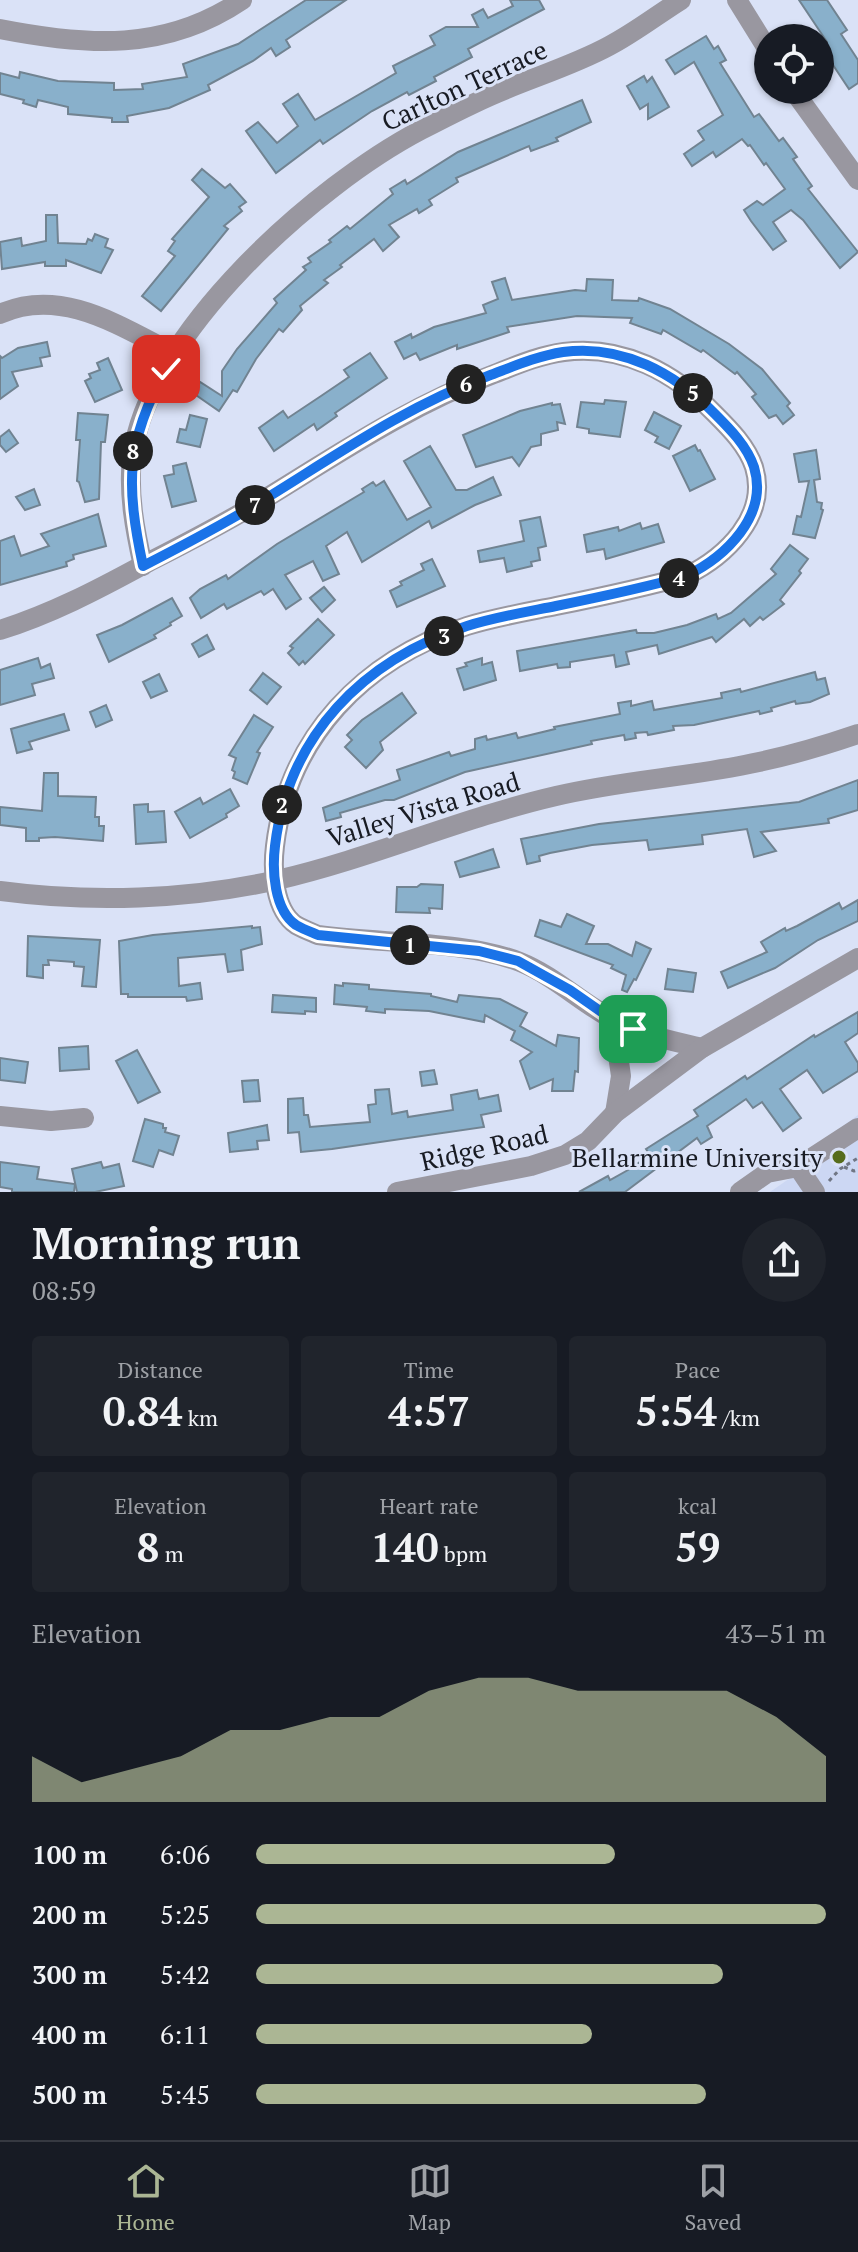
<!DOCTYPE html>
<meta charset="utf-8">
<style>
:root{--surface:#171b24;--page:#20242c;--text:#f1f3f6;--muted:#9ea1a6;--line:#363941;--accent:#abb694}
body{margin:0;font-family:"PT Serif",serif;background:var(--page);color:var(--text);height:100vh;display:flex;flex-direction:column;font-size:30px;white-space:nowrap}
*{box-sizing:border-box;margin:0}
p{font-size:26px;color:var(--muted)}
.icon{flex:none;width:44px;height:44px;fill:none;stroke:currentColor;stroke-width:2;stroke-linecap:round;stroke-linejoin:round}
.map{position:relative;height:1192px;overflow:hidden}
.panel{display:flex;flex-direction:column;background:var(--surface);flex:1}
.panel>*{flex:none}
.buttons{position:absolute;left:754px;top:24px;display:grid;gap:16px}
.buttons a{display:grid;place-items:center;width:80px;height:80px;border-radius:50%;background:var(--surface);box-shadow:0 2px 6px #0004;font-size:40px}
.pin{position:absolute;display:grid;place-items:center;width:68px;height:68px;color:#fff;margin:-34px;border-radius:16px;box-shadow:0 4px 12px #0006}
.km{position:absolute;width:40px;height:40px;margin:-20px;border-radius:50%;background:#222;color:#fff;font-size:22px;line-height:40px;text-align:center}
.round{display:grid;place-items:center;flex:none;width:84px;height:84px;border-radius:42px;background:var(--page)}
.overview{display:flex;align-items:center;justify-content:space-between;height:136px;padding:0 32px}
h1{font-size:44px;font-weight:700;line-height:60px}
.figures{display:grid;grid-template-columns:repeat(3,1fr);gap:12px;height:136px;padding:8px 32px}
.figures div{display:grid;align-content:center;border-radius:8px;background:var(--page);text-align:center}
.figures b{font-size:40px;font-weight:700}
.figures small{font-size:22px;font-weight:400}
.figures p{font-size:22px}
.chart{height:224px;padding:16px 32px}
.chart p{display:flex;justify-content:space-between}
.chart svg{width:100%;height:144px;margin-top:8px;fill:var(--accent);opacity:.7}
ul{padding:0 32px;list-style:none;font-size:26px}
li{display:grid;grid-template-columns:128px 96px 1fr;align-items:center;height:60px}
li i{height:20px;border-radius:10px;background:var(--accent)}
.tab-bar{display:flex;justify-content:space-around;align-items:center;height:112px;border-top:2px solid var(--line);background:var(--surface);font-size:22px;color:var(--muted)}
.tab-bar a{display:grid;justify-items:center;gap:4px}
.tab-bar .active{color:var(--accent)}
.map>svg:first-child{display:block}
.built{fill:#ccd7f3}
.building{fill:#89b0cb;stroke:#718391;stroke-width:2}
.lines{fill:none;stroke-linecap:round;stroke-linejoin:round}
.path{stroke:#707684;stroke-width:3;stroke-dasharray:4 4;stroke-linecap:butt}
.minor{stroke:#9997a0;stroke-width:20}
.route-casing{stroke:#fff;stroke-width:16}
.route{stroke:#1a73e8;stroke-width:10}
.poi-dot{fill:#566c1c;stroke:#dae2f7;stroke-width:3}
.labels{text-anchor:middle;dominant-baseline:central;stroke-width:6;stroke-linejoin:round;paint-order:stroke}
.street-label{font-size:26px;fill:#181b23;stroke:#dae2f7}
.poi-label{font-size:26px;fill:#181b23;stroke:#dae2f7;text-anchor:end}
</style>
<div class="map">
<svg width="858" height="1192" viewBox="0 0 858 1192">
<rect width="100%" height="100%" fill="#dae2f7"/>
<polygon class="built" points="858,1115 858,1192 770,1192 809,1165 802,1156"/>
<g class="building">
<polygon points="306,0 346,0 286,40 290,47 276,56 271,48 253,61 208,85 210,90 169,108 127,116 128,122 112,122 112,118 68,114 68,107 38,100 36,107 23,103 24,100 0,94 0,73 19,78 20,72 58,81 114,83 114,90 143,89 142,84 187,77 183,64 238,44"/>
<polygon points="510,0 539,0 544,9 468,49 472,57 434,77 436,81 409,95 407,92 372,111 323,144 320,140 276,173 246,131 258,122 277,143 298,126 283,104 298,94 315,120 396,73 393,66 435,45 430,36 446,27 478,27 472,15 483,9 488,18 513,6"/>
<polygon points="799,0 827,0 847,30 841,34 858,60 858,83 849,89 827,56 827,42"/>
<polygon points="706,36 714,49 718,46 726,60 720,63 754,117 759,114 779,141 783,138 797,157 793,159 812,186 808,189 858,252 840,268 803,220 791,210 773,222 786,241 773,250 751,221 744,210 757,201 763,205 785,189 766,163 764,165 750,145 748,146 742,139 716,157 713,152 692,166 684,154 704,140 698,131 723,115 694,62 675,74 666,60"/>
<polygon points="644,76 647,82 652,77 669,107 648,119 648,104 640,109 627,86"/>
<polygon points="582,100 591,122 556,138 558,141 531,151 529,146 456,178 458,182 429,200 432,205 419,213 417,209 389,225 399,237 383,251 374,239 340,265 342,267 324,280 328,283 300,306 302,310 283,332 279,329 256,359 237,392 233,390 219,411 193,393 200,382 222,396 222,371 237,349 277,303 274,299 306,270 303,267 311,262 308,258 331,242 329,240 347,226 350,229 393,194 390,189 405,180 407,184 458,152"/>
<polygon points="202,169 225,188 230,184 246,202 239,207 242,211 224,226 228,229 161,311 142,296 175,256 168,251 175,241 172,239 209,197 192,180"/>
<polygon points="46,215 57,215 58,243 86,244 88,239 92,241 95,234 108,239 105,247 113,250 101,273 66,260 66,266 45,266 45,262 2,269 0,242 21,238 22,246 46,241"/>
<polygon points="505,278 512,300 575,290 586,291 587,279 613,280 612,300 638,301 639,298 670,309 729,344 762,369 790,403 787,406 794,415 783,424 776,415 769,418 752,397 756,394 737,372 735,374 703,350 701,352 663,330 661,334 630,323 632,318 577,316 507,327 509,332 457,349 457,345 420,360 416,353 404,359 395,342 411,334 412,338 434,327 486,313 483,305 498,299 492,282"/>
<polygon points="47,342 50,356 40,358 42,366 12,372 18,386 0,399 0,356 2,358 18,348"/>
<polygon points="370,353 387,378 335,413 337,416 317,430 314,424 274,451 259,428 283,411 288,418 321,396 349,377 344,370"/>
<polygon points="108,358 122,390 95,402 85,381 91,378 89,374 100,370 97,363"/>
<polygon points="605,400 626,402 620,437 589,433 589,429 577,427 581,402 604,404"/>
<polygon points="552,403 552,405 560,404 565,424 557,422 558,430 541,434 541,445 531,447 519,466 512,457 476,467 463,435 520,411"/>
<polygon points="654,412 681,426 669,449 655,442 658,437 645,430"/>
<polygon points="78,413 108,415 105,442 101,442 99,499 85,502 79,482 77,481 80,440 76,440"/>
<polygon points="190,415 207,419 200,447 177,442 180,429 186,430"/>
<polygon points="9,430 18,443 6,452 0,445 0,437"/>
<polygon points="695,445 698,451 700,450 715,479 690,491 673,456"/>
<polygon points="430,446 456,490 467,490 493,477 501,495 475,505 432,528 429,521 362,562 347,532 326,546 339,574 323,581 313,561 285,575 301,599 286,609 273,589 264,595 261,591 227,609 224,604 201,618 190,598 200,589 226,575 228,579 277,544 364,492 362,489 373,482 376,486 384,481 407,520 431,507 404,461"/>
<polygon points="816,450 820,479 814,480 817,502 822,503 821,509 823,510 815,538 793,534 797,516 801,517 809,481 799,482 794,454"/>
<polygon points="186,463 196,501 172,507 164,476 174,474 173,466"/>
<polygon points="34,489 40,505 25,510 16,497"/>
<polygon points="98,514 106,546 73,555 74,559 66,562 67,566 0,585 0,541 14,536 21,556 49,546 41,534"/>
<polygon points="540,517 546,546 538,548 540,560 531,562 532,566 507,572 504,558 480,562 478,551 524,541 520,521"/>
<polygon points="640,523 642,529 658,524 664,542 606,559 604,549 587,552 584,535 618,527 619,531"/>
<polygon points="790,545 808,559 799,571 801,573 780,600 784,604 763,620 760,617 750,626 744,619 716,642 712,637 659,654 657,645 626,652 629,664 616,667 614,655 570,662 570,667 558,668 557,664 520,671 517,651 636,630 637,633 654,633 687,625 716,614 718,619 731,613 776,574 771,569"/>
<polygon points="432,559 445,586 397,607 390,591 402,585 400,582 424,570 421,564"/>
<polygon points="324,587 335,600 322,612 310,598"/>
<polygon points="172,598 182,616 170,623 171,625 154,635 156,638 109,662 97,635 122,625"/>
<polygon points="318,619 334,635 305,664 303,661 299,665 288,653 293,648 290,646"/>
<polygon points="207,635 214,649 199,657 192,644"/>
<polygon points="38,658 41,668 50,664 54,678 32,684 35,695 0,705 0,670"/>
<polygon points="482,658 482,665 492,662 496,680 464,690 457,669 467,666 465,663"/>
<polygon points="815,672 817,680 825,678 829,694 810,702 796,704 795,701 771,708 772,711 760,714 759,711 694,725 673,726 674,730 648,735 647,732 635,733 636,738 625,740 624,735 591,741 592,744 465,772 394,800 385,800 340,813 341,817 326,821 323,808 400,780 397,770 449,752 451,756 475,749 475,739 486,736 487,740 516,733 518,738 555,729 554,727 620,714 618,703 631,701 631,706 652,701 654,710 722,698 721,693 740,689 741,692"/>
<polygon points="263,673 281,687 267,704 250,690"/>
<polygon points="159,674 167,691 151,698 143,682"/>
<polygon points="402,693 416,713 380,742 383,750 366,768 345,747 352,740 347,735 362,720"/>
<polygon points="106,705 112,720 96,727 90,712"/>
<polygon points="64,714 69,730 29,742 32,749 17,753 11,729"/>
<polygon points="254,715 273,727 257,752 260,753 247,784 233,778 235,772 232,770 236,758 229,755"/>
<polygon points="44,773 58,773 58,796 96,797 95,817 99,817 99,826 104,826 103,841 55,837 39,838 39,841 26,841 26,828 0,825 0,807 42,811"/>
<polygon points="858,780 858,810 828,819 829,823 761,832 776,851 754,857 747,829 702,835 703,844 649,850 647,840 592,845 550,853 539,856 540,861 527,864 521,839 599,824 799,802"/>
<polygon points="230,789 239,806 226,814 227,817 190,838 175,812 200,798 203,804"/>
<polygon points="148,804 148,812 164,811 166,842 136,844 134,805"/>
<polygon points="493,849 499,867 460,877 455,862"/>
<polygon points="421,884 443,885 442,909 429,908 430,913 396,912 397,887 417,887"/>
<polygon points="858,900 858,921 818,940 775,968 728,988 721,972 767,952 761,942 785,928 786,931 797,926 839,903 842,909"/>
<polygon points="567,914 594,926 586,944 608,944 632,956 636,942 651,949 636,980 634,979 627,992 622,990 626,975 611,968 613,965 535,936 540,920 561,927"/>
<polygon points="252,926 252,928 260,927 262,944 241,950 243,970 228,972 225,954 178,958 179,986 200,983 202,999 187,1001 186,997 128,997 128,994 121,994 119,941 153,935"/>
<polygon points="28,936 100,940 96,987 82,986 84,967 74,966 74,962 48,960 49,965 43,965 43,978 27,976"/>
<polygon points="668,969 696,973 693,992 665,989"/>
<polygon points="343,983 369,985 369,989 431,994 431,996 457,1002 459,995 500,999 527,1013 520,1026 556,1046 558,1035 579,1038 578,1072 575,1071 573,1091 552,1091 553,1079 530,1089 520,1061 532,1052 511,1040 515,1031 485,1015 484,1022 429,1011 385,1009 385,1013 366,1011 367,1007 334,1004 335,985 343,986"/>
<polygon points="273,995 316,998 316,1012 305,1011 305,1014 272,1012"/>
<polygon points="858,1012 858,1033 845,1042 858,1063 858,1071 823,1093 807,1070 780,1089 801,1118 783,1131 762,1102 753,1108 746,1099 707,1126 712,1137 701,1144 697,1138 625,1192 579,1192 608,1176 610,1180 628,1170 650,1155 646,1149 698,1116 694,1110 745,1076 747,1079 814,1035 815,1037"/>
<polygon points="88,1046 89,1069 60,1071 59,1048"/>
<polygon points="137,1050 160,1092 138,1103 116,1061"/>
<polygon points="0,1058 28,1062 25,1083 0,1080"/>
<polygon points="434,1070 437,1084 422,1086 420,1072"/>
<polygon points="258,1080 260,1101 244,1102 242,1081"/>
<polygon points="389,1089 392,1114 407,1111 408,1117 453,1110 451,1095 477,1090 479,1099 498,1095 501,1111 481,1115 484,1127 332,1149 301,1152 299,1132 288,1133 288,1099 303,1098 304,1115 308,1115 310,1127 370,1122 368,1105 376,1104 375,1090"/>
<polygon points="145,1119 163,1124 163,1128 166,1128 165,1132 179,1136 173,1155 159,1150 153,1167 133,1161"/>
<polygon points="267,1125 269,1140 257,1141 258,1149 230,1152 228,1133"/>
<polygon points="0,1162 39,1167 37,1179 75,1184 74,1192 12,1192 12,1189 0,1187"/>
<polygon points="101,1162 103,1168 119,1164 124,1186 95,1192 77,1192 72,1169"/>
</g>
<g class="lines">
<g class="path">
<polyline points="844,1167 854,1171 858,1170"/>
<polyline points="829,1181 840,1169 858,1158"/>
</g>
<g class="minor">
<polyline points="737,0 768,50"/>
<path d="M 0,29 C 87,46 165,52 242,0"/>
<polyline points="793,90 858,180"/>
<path d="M 0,314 C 61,286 121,327 175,354"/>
<path d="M 143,566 C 135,530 128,494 132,458 C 147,334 316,185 421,130 C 446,117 471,104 497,93 C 534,77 574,65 609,46 C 634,33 657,15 681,0"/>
<path d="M 0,630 C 51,614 97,590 143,565 C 184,544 226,523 266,498 C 341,452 411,405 494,374 C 517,365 540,355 564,352 C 623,344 675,373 715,414 C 730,429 747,446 754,467 C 769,516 725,557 686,576 C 643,588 600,597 556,606 C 526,612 496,617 467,626 C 364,659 288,737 275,846 C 272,870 274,910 296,925 C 303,929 311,932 318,935 C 380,944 464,940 520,962 C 555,976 581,1003 614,1020 C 641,1035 673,1041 702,1048"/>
<path d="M 0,891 C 90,903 189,900 277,880 C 372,858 461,818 556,796 C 623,780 692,777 759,762 C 792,755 826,745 858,734"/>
<polyline points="613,1020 621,1076 615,1113"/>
<polyline points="0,1116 51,1121 84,1118"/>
<polyline points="798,1167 815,1192"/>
<polyline points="397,1192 531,1166 565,1155 588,1141 615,1113 702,1048 858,958"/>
<polyline points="740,1192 767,1173 798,1167 858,1128"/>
</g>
</g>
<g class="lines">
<g class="route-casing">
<path id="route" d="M 166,369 C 125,443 126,485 143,566 C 184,545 226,523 265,499 C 338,454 407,406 488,376 C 512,367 537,356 563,352 C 622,344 675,373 715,414 C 730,429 747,446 754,467 C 769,516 725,557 686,576 C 643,588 600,597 556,606 C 526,612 496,617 467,626 C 363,660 288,736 275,846 C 272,870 274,910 296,925 C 303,929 311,932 318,935 L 479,951 L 518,961 L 570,990 L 613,1020 L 633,1029"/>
</g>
<use href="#route" class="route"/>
</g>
<circle class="poi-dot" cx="839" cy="1157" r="8"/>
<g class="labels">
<g class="street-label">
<text transform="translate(464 85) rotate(-25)">Carlton Terrace</text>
<text transform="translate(423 809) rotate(-17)">Valley Vista Road</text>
<text transform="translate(484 1147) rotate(-13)">Ridge Road</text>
</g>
<g class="poi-label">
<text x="823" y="1157">Bellarmine University</text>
</g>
</g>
</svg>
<div class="buttons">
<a><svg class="icon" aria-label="locate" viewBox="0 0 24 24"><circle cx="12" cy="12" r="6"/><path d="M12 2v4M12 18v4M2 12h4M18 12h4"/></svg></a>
</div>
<div class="pin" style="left:633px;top:1029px;background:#1e9e55"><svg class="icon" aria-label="arrive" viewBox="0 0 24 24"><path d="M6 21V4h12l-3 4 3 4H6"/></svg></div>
<div class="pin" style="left:166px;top:369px;background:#d93025"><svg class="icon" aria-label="check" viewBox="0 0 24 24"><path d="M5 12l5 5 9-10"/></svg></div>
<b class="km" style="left:410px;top:945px">1</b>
<b class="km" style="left:282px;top:805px">2</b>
<b class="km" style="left:444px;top:636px">3</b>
<b class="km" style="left:679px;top:578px">4</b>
<b class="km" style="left:693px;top:393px">5</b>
<b class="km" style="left:466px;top:384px">6</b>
<b class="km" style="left:255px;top:505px">7</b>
<b class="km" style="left:133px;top:451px">8</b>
</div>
<section class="panel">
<div class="overview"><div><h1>Morning run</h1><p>08:59</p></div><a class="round"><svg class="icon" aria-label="share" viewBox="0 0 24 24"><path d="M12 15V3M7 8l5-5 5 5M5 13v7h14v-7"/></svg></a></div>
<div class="figures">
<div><p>Distance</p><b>0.84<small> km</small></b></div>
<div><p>Time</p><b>4:57</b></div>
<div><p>Pace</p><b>5:54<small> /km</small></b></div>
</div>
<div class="figures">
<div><p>Elevation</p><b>8<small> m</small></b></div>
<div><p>Heart rate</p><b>140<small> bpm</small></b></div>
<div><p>kcal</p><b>59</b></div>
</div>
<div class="chart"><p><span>Elevation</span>43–51 m</p>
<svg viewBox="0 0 160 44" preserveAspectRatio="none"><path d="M0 44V30L10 38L20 34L30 30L40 22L50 22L60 18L70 18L80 10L90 6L100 6L110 10L120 10L130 10L140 10L150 18L160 30V44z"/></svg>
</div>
<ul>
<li><b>100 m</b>6:06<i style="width:63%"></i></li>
<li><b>200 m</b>5:25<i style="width:100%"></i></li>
<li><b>300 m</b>5:42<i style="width:82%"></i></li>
<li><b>400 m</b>6:11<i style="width:59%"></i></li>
<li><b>500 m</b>5:45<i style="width:79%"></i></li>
</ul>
</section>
<nav class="tab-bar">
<a class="active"><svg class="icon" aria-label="home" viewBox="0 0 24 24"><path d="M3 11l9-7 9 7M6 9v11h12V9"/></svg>Home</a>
<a><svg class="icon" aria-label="map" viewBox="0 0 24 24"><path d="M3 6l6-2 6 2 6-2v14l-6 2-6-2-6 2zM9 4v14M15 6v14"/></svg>Map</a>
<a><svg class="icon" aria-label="saved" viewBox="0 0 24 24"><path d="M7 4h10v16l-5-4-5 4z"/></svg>Saved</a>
</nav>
